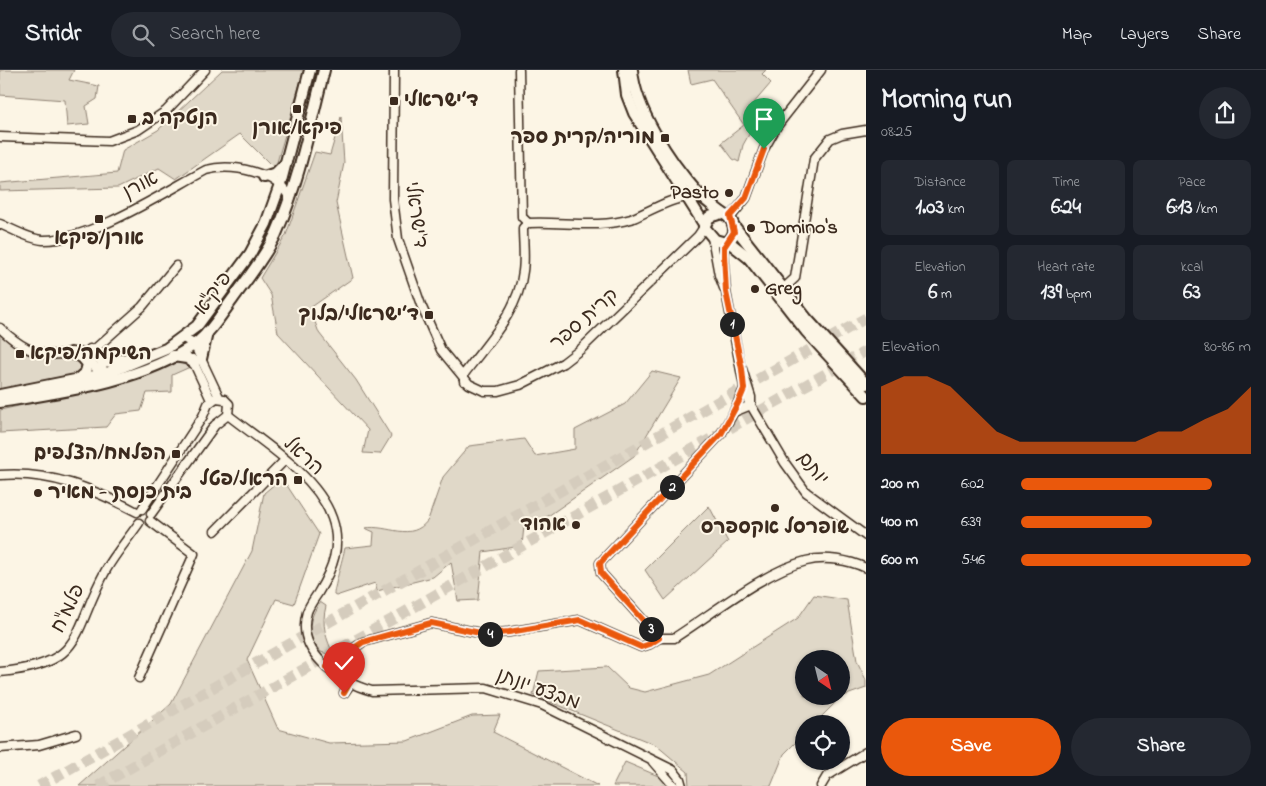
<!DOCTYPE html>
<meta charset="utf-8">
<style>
:root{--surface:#171b24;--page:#242831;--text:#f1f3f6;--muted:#9ea1a6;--line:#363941;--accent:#ea580c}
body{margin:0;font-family:"Indie Flower","Playpen Sans Hebrew",sans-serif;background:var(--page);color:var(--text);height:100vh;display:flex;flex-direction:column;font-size:19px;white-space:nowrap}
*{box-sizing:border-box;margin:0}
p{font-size:16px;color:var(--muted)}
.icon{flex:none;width:28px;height:28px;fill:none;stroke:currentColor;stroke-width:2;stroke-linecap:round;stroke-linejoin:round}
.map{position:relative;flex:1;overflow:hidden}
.details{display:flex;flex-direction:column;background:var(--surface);width:400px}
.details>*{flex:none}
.needle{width:32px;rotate:145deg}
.tools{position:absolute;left:795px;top:580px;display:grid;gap:10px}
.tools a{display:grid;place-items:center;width:55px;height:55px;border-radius:50%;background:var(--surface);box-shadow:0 1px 4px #0004;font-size:25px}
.pin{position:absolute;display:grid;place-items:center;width:42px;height:42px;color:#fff;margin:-51px -21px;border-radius:50% 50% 50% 0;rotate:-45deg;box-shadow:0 0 5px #0007}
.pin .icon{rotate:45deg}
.km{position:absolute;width:25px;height:25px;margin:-12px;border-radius:50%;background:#222;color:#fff;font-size:14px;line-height:25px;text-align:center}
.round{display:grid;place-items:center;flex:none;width:52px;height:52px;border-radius:26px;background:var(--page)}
.head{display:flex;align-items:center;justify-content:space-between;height:85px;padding:0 15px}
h1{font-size:28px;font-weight:700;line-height:38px}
.stats{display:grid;grid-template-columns:repeat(3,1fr);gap:8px;height:85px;padding:5px 15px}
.stats div{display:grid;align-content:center;border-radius:8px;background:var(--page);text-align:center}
.stats b{font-size:21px;font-weight:700}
.stats small{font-size:14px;font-weight:400}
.stats p{font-size:14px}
.chart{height:140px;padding:10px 15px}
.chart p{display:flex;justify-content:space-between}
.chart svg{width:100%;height:90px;margin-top:5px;fill:var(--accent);opacity:.7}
.action{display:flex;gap:10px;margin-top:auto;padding:10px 15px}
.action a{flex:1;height:58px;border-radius:30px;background:var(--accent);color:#fff;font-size:20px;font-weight:700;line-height:58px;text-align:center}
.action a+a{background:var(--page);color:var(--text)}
ul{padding:0 15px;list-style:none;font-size:16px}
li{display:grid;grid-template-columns:80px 60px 1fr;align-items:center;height:38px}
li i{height:12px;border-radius:6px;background:var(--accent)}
header{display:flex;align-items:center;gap:30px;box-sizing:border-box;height:70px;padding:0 25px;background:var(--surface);border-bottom:1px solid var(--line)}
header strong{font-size:24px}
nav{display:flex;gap:28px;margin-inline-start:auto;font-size:18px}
.search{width:350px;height:45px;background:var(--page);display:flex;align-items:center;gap:12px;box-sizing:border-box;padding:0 18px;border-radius:28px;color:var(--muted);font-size:19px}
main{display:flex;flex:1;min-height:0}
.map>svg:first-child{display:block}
.green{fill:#e0d8c8;stroke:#8e8173;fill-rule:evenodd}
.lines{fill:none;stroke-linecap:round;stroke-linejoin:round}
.highway-tunnel{stroke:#d5ccbd;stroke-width:11;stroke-dasharray:11 5.5;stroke-linecap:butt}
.minor-casing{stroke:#3b2a1e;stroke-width:11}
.major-casing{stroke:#3b2a1e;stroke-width:14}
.minor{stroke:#fcf5e5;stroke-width:8}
.major{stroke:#fcf5e5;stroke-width:10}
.route-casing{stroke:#fff;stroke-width:10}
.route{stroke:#ea580c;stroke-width:6}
.poi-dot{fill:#3b2a1e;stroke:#fcf5e5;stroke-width:2}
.labels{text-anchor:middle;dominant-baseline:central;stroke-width:4;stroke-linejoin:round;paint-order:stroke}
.poi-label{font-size:20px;font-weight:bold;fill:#3b2a1e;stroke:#fcf5e5;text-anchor:start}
.street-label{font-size:20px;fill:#3b2a1e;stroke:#fcf5e5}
</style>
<header>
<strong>Stridr</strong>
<div class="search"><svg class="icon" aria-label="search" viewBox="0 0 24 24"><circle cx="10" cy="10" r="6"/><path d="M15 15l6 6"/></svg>Search here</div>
<nav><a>Map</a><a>Layers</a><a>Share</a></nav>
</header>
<main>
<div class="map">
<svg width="866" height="716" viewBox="0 0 866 716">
<rect width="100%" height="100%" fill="#fcf5e5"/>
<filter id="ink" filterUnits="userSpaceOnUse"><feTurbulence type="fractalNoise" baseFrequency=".02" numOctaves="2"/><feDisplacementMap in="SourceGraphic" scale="10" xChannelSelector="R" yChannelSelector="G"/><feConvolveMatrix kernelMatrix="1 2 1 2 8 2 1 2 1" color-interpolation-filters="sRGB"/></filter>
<g filter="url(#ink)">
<g class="green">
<polygon points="0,0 74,0 69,10 99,16 97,29 86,36 89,54 67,56 65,30 0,25"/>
<polygon points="222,0 304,0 275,99 240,64 176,109 159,98 118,118 0,121 0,113 117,103 123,80 158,60"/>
<polygon points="688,0 766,0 762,4 771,13 753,34 761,43 743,75 739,92 733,89 721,73 744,55 712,9 691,14"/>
<polygon points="341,47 344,93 336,133 353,208 310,238 319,263 356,310 391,366 380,384 363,383 368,360 278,263 271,225 260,208 286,165 315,82 330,85"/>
<polygon points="0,261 21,281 32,286 46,289 71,286 78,288 85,297 76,306 0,319"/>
<polygon points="176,291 190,297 172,305 172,322 147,323 141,341 116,344 106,357 0,363 0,340 106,317"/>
<path d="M 652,301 L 681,308 L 634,386 L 538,453 L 524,456 L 522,476 L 483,482 L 478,530 L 458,531 L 451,492 L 433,507 L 377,521 L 375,513 L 336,526 L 334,525 C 333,522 343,487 345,478 L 373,475 L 374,462 L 365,458 C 388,454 411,473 428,450 L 443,407 L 469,376 L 524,369 L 535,386 L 575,379 L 575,360 L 625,334 Z"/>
<polygon points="282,408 319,464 294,534 276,529 247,590 278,659 329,673 407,671 472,646 500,645 493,662 598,716 79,716 171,634 252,481 264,423"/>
<polygon points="709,436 728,472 665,530 645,500"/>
<path d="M 814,525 L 847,530 L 857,591 L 866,610 L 866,618 L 841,627 L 814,654 L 804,654 L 804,664 L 784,684 L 771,716 L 689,716 L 688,702 L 656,675 L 533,625 L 539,601 L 607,597 L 629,618 L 645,622 L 709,605 L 798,548 ZM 804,589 L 841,589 L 841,626 L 804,626 Z"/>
<path d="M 320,532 L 326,536 C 321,555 326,568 334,586 L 321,582 C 305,565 308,550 320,532 Z"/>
<polygon points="625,692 663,708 667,716 613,716"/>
</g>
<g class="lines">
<g class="highway-tunnel">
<polyline points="39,716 866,248"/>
<polyline points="98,716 866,281"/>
</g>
<g class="minor-casing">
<g id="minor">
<polyline points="394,0 393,129 398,169 421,235 441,280 469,314 484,321 498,321 520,315 563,293 581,279 698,166 704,157"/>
<polyline points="519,0 522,147 528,153"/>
<polyline points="0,67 109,71 138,60 166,41 205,0"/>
<polyline points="730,148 746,128 764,79 777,56 821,0"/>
<path d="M 528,153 C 562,151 597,159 631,149 C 644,144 676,125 688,128"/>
<path d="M 0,154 C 12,159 29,169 43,170 C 90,171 163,123 206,100 C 232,93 278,102 290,129"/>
<polyline points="712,167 719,205 724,218"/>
<polyline points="726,173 723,184 726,222 746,327 785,393 806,422 866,466"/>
<polyline points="784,218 795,208 814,89 830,69 842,64 866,60"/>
<path d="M 0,258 C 18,275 35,287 61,284 C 70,283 79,280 88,285 L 102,309"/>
<polyline points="183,268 194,274 219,327"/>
<polyline points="90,279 94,280 100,287 105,308"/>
<polyline points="88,285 142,237 176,196"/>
<polyline points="192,289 211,330"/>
<polyline points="742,299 751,327 751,335"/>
<path d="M 464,311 L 464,304 C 487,273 519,241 523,201 C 525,187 523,172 523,158 L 528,153"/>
<path d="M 751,335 L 734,342 L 721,364 L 600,493 L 601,503 L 659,568 L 674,568 C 712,544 763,502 806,491 C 825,486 849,490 866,498"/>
<polyline points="734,342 744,319"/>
<path d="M 228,345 C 262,372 317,405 332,448 C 342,476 333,498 318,523 C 314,529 309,536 307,542 C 295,582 339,612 372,621 L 486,618 L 542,635 L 673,700 L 680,709 L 682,716"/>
<path d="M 0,405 C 51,401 93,419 137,442"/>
<polyline points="142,439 203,346 208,334 216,328 224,329 229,334 228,345 215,355 151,444"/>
<polyline points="215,461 285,390"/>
<polyline points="327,597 363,572 431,553 485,564 509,562 580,550 641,577 650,574 659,568"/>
<path d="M 0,602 C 87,594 71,563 106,500 C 115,484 128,469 139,453"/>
<polyline points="139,608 194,484 150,451"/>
<polyline points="344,623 351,613"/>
<polyline points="0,678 39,675 76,664"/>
<polyline points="653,692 674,716"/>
<polyline points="821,716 827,706 866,682"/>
</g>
</g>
<g class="major-casing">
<g id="major">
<polyline points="624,0 627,25 634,43 704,154"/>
<path d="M 632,0 C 635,39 670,92 696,121 C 703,129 713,136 722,143"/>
<polyline points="264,107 276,103 285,94"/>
<path d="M 722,143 C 735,149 739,164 726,173 L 715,170 L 704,157 L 709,147 Z"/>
<polyline points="734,156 807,249 866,314"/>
<polyline points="729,172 749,188 806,261 866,326"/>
<polyline points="71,283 82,287 88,294 86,302 77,310"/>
<polyline points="173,286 187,288 194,293"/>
<polyline points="201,289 207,263"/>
<polyline points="101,290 111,292 142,286"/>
<polyline points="0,325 105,304 166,279 197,256 250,184 266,154 280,115 310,0"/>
<path d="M 0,332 C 61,322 144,311 195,274 C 210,263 221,245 232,230 C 247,209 265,187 276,164 C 299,112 310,55 324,0"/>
</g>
</g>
<use href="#minor" class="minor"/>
<use href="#major" class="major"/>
</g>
</g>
<g class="lines" filter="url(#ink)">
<g class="route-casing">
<polyline id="route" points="344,623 350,612 327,597 363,572 431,553 485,564 509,562 580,550 641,577 650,574 659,568 601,503 600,493 721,364 739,331 744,319 742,299 726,222 724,184 724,177 734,162 730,146 746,128 764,79"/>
</g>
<use href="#route" class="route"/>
</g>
<g class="poi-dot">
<rect x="389" y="26" width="10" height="10" rx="2.5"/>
<rect x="292" y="34" width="10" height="10" rx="2.5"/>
<rect x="127" y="44" width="10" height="10" rx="2.5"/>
<rect x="660" y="63" width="10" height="10" rx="2.5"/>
<circle cx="729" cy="123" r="5"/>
<rect x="94" y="144" width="10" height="10" rx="2.5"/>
<circle cx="751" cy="158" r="5"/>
<circle cx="755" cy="219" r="5"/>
<rect x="424" y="240" width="10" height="10" rx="2.5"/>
<rect x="15" y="279" width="10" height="10" rx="2.5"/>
<rect x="171" y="379" width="10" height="10" rx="2.5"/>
<rect x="293" y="405" width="10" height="10" rx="2.5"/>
<circle cx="38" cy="423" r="5"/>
<circle cx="775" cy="438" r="5"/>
<circle cx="576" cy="455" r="5"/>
</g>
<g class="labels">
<g class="poi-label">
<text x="404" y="31">ד׳ישראלי</text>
<text x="142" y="49">הנטקה ב</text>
<text x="297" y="59" text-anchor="middle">פיקא/אורן</text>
<text x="655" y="68" text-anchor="end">מוריה/קרית ספר</text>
<text x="719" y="123" text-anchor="end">Pasto</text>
<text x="761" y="158">Domino's</text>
<text x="99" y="169" text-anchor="middle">אורן/פיקא</text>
<text x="765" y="219">Greg</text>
<text x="419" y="245" text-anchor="end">ד׳ישראלי/בלוך</text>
<text x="30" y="284">השיקמה/פיקא</text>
<text x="166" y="384" text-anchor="end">הפלמח/הצלפים</text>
<text x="288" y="410" text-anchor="end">הראל/פטל</text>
<text x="48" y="423">בית כנסת - מאיר</text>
<text x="566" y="455" text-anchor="end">אהוד</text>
<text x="775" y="458" text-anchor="middle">שופרסל אקספרס</text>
</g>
<g class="street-label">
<text transform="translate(141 116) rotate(-28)">אורן</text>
<text transform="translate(415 145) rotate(82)">ד'ישראלי</text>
<text transform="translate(214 224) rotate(-53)">פיק"א</text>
<text transform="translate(585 250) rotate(-41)">קרית ספר</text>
<text transform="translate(303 387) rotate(43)">הראל</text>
<text transform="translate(812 399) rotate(50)">יותם</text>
<text transform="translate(69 539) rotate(-64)">פלמ"ח</text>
<text transform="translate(538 620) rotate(20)">מבצע יונתן</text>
</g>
</g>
</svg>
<div class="tools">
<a><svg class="needle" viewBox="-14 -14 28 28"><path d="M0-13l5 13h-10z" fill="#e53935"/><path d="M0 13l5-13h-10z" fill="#9ea1a6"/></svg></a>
<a><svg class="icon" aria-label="locate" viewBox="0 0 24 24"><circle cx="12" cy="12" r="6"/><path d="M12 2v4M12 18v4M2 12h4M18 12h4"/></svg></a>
</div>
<div class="pin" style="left:764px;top:79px;background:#1e9e55"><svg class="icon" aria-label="arrive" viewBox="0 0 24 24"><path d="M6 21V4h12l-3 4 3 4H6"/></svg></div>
<div class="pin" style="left:344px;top:623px;background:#d93025"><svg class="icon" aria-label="check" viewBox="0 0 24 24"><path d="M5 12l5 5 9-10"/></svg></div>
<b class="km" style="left:732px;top:254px">1</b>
<b class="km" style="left:672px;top:417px">2</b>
<b class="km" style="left:651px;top:559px">3</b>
<b class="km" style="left:490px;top:564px">4</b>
</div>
<section class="details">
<div class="head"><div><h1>Morning run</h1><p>08:25</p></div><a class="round"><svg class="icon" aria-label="share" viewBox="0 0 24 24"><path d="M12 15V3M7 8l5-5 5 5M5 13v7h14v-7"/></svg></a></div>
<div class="stats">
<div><p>Distance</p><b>1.03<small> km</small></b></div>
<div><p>Time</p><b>6:24</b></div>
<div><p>Pace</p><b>6:13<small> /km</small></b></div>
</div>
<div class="stats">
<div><p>Elevation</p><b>6<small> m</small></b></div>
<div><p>Heart rate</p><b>139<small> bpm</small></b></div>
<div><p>kcal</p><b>63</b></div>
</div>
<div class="chart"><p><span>Elevation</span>80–86 m</p>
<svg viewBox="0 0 160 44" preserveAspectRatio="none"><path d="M0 44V11L10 6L20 6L30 11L40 22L50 33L60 38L70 38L80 38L90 38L100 38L110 38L120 33L130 33L140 27L150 22L160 11V44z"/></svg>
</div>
<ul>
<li><b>200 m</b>6:02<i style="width:83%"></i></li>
<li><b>400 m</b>6:39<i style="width:57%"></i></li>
<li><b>600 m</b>5:46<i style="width:100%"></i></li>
</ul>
<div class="action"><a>Save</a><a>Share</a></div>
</section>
</main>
